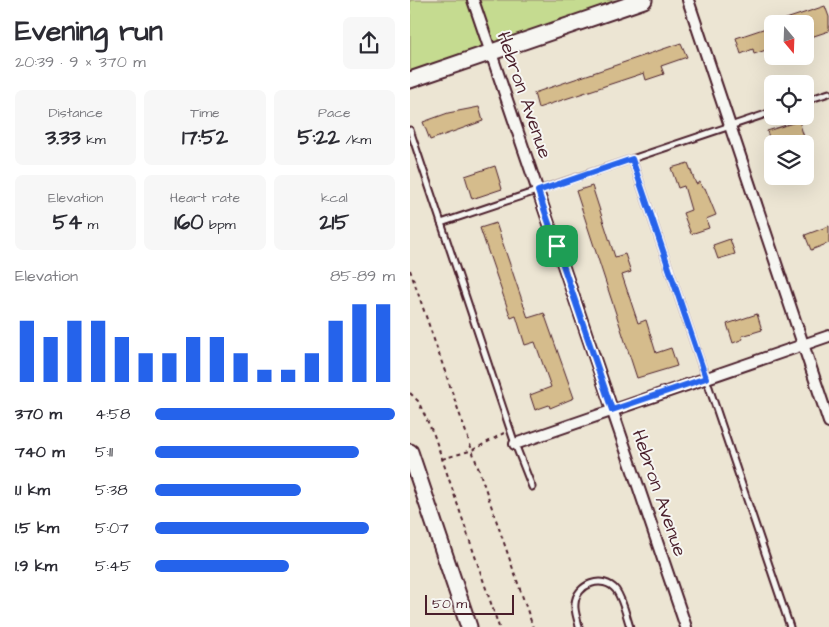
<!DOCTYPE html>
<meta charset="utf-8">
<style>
:root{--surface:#fff;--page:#f7f7f7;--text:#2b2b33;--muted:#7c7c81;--accent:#2563eb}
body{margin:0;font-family:"Architects Daughter",sans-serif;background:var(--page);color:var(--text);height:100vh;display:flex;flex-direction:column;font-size:19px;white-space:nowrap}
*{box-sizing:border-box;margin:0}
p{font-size:16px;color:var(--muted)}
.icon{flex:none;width:28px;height:28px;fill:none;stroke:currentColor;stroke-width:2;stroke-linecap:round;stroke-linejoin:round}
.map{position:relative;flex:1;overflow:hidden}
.panel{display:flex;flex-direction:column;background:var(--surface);width:410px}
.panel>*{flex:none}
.needle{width:32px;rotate:161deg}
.fabs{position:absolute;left:354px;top:15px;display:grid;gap:10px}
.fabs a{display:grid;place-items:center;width:50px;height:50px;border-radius:8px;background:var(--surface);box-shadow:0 5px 20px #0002;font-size:25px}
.scale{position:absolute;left:15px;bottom:12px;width:89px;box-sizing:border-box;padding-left:5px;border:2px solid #4a1f2b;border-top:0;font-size:14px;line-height:18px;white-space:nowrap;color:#4a1f2b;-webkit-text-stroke:4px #f6f6f2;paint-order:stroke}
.pin{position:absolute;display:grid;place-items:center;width:42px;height:42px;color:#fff;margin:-21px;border-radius:10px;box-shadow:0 2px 8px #0006}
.round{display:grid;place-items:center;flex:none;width:52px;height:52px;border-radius:8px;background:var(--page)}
.overview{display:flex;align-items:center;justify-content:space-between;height:85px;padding:0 15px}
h1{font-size:28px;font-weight:700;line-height:38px}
.stats{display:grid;grid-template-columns:repeat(3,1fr);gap:8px;height:85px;padding:5px 15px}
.stats div{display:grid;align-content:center;border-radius:8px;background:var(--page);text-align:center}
.stats b{font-size:21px;font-weight:700}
.stats small{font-size:14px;font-weight:400}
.stats p{font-size:14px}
.chart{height:140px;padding:10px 15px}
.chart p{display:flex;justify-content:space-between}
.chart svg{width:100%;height:90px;margin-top:5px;stroke:var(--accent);stroke-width:6}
ul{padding:0 15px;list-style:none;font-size:16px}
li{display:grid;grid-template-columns:80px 60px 1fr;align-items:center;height:38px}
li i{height:12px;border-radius:6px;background:var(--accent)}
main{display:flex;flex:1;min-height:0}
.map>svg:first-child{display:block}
.green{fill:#c5db90;stroke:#887d5e}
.building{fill:#d5bc8c;stroke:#4a1f2b}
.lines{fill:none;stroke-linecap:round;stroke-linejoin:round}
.lane-casing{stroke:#4a1f2b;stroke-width:9}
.street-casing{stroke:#4a1f2b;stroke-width:14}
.secondary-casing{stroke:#4a1f2b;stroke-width:19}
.path{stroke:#4a1f2b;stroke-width:2;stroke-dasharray:4 4;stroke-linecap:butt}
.lane{stroke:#f6f6f2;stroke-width:5}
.street{stroke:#f6f6f2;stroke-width:10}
.secondary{stroke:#f6f6f2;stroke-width:15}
.route-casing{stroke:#fff;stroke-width:10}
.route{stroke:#2563eb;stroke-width:6}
.labels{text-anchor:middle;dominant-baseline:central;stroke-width:4;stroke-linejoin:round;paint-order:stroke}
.street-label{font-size:19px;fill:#4a1f2b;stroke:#f6f6f2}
</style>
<main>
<section class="panel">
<div class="overview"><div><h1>Evening run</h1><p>20:39 · 9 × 370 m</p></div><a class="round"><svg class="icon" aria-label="share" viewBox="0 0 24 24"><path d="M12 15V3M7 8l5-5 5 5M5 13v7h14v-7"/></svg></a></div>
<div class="stats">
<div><p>Distance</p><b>3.33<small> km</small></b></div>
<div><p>Time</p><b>17:52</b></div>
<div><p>Pace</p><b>5:22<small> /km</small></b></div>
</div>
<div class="stats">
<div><p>Elevation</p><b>54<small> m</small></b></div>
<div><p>Heart rate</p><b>160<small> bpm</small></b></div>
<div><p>kcal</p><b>215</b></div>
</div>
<div class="chart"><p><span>Elevation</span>85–89 m</p>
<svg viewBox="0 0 160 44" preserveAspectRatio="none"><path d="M5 44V14M15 44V22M25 44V14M35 44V14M45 44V22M55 44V30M65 44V30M75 44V22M85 44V22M95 44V30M105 44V38M115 44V38M125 44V30M135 44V14M145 44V6M155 44V6"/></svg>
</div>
<ul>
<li><b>370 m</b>4:58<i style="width:100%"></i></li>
<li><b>740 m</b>5:11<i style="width:85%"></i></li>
<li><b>1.1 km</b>5:38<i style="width:61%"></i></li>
<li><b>1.5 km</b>5:07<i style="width:89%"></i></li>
<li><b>1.9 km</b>5:45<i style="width:56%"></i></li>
</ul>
</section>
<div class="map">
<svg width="419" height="627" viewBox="0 0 419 627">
<rect width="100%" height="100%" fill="#ece5d3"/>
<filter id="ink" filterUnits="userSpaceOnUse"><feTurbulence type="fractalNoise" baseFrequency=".02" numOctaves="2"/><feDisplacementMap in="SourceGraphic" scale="10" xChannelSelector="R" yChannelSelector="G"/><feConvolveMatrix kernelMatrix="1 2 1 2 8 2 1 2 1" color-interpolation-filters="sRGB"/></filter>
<g filter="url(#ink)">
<polygon class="green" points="0,0 234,0 0,80"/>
<g class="building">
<polygon points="415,6 419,17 419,31 395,39 395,24 367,24 367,22"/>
<polygon points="362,26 362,48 344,54 343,49 331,54 326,38"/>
<polygon points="271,43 277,57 251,66 254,74 236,80 234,73 128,108 124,93"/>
<polygon points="69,107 73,121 20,140 13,122 38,113"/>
<polygon points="389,121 394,137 371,144 361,144 357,131"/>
<polygon points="278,163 286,184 290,182 292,188 295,188 306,215 296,219 299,228 281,234 273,213 281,210 274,186 268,188 261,168"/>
<polygon points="85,166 92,189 62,199 55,176"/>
<polygon points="182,186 205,257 215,254 221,272 212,275 228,323 236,320 246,353 261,348 267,366 227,378 166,191"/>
<polygon points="86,223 118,318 134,313 164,398 140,408 139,405 125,410 120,395 141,387 125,342 115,345 106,316 101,318 70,228"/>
<polygon points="419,226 419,243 401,250 395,235"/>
<polygon points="320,239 325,254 308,259 303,245"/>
<polygon points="347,314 352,330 332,336 333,339 323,343 317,324"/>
</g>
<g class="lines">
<g class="lane-casing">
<g id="lane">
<polyline points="395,101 419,93"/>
<polyline points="0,130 105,444 122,487"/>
<polyline points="222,159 380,627"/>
<polyline points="31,223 362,112"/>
<path d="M 169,627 C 168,620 164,611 165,604 C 166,584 193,574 206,590 C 213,600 216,615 220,627"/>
</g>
</g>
<g class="street-casing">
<g id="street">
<polyline points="63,0 276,627"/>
<polyline points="278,0 419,422"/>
<polyline points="105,444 419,336"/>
</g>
</g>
<g class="secondary-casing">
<g id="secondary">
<polyline points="0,80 234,0"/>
<polyline points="0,452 59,627"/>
</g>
</g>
<g class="path">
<polyline points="0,270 123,627"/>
<polyline points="0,393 8,401 24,435 89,627"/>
<polyline points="32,459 63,450 94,433"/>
</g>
<use href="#lane" class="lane"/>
<use href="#street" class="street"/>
<use href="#secondary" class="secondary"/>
</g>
</g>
<g class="lines" filter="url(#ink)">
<g class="route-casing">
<polygon id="route" points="222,159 296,378 202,410 128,191"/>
</g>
<use href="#route" class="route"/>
</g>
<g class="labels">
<g class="street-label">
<text transform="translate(114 95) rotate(71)">Hebron Avenue</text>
<text transform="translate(249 493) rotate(71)">Hebron Avenue</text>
</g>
</g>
</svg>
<div class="fabs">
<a><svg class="needle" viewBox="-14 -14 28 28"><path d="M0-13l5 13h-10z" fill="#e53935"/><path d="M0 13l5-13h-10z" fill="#7c7c81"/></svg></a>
<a><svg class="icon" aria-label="locate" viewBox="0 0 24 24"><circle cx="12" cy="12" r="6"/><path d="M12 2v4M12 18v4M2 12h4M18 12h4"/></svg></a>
<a><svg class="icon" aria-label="layers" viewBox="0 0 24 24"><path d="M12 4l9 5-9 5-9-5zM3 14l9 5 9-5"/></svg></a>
</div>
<div class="scale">50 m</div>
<div class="pin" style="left:147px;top:246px;background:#1e9e55"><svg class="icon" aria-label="arrive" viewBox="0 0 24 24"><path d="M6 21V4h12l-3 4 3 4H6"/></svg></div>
</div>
</main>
